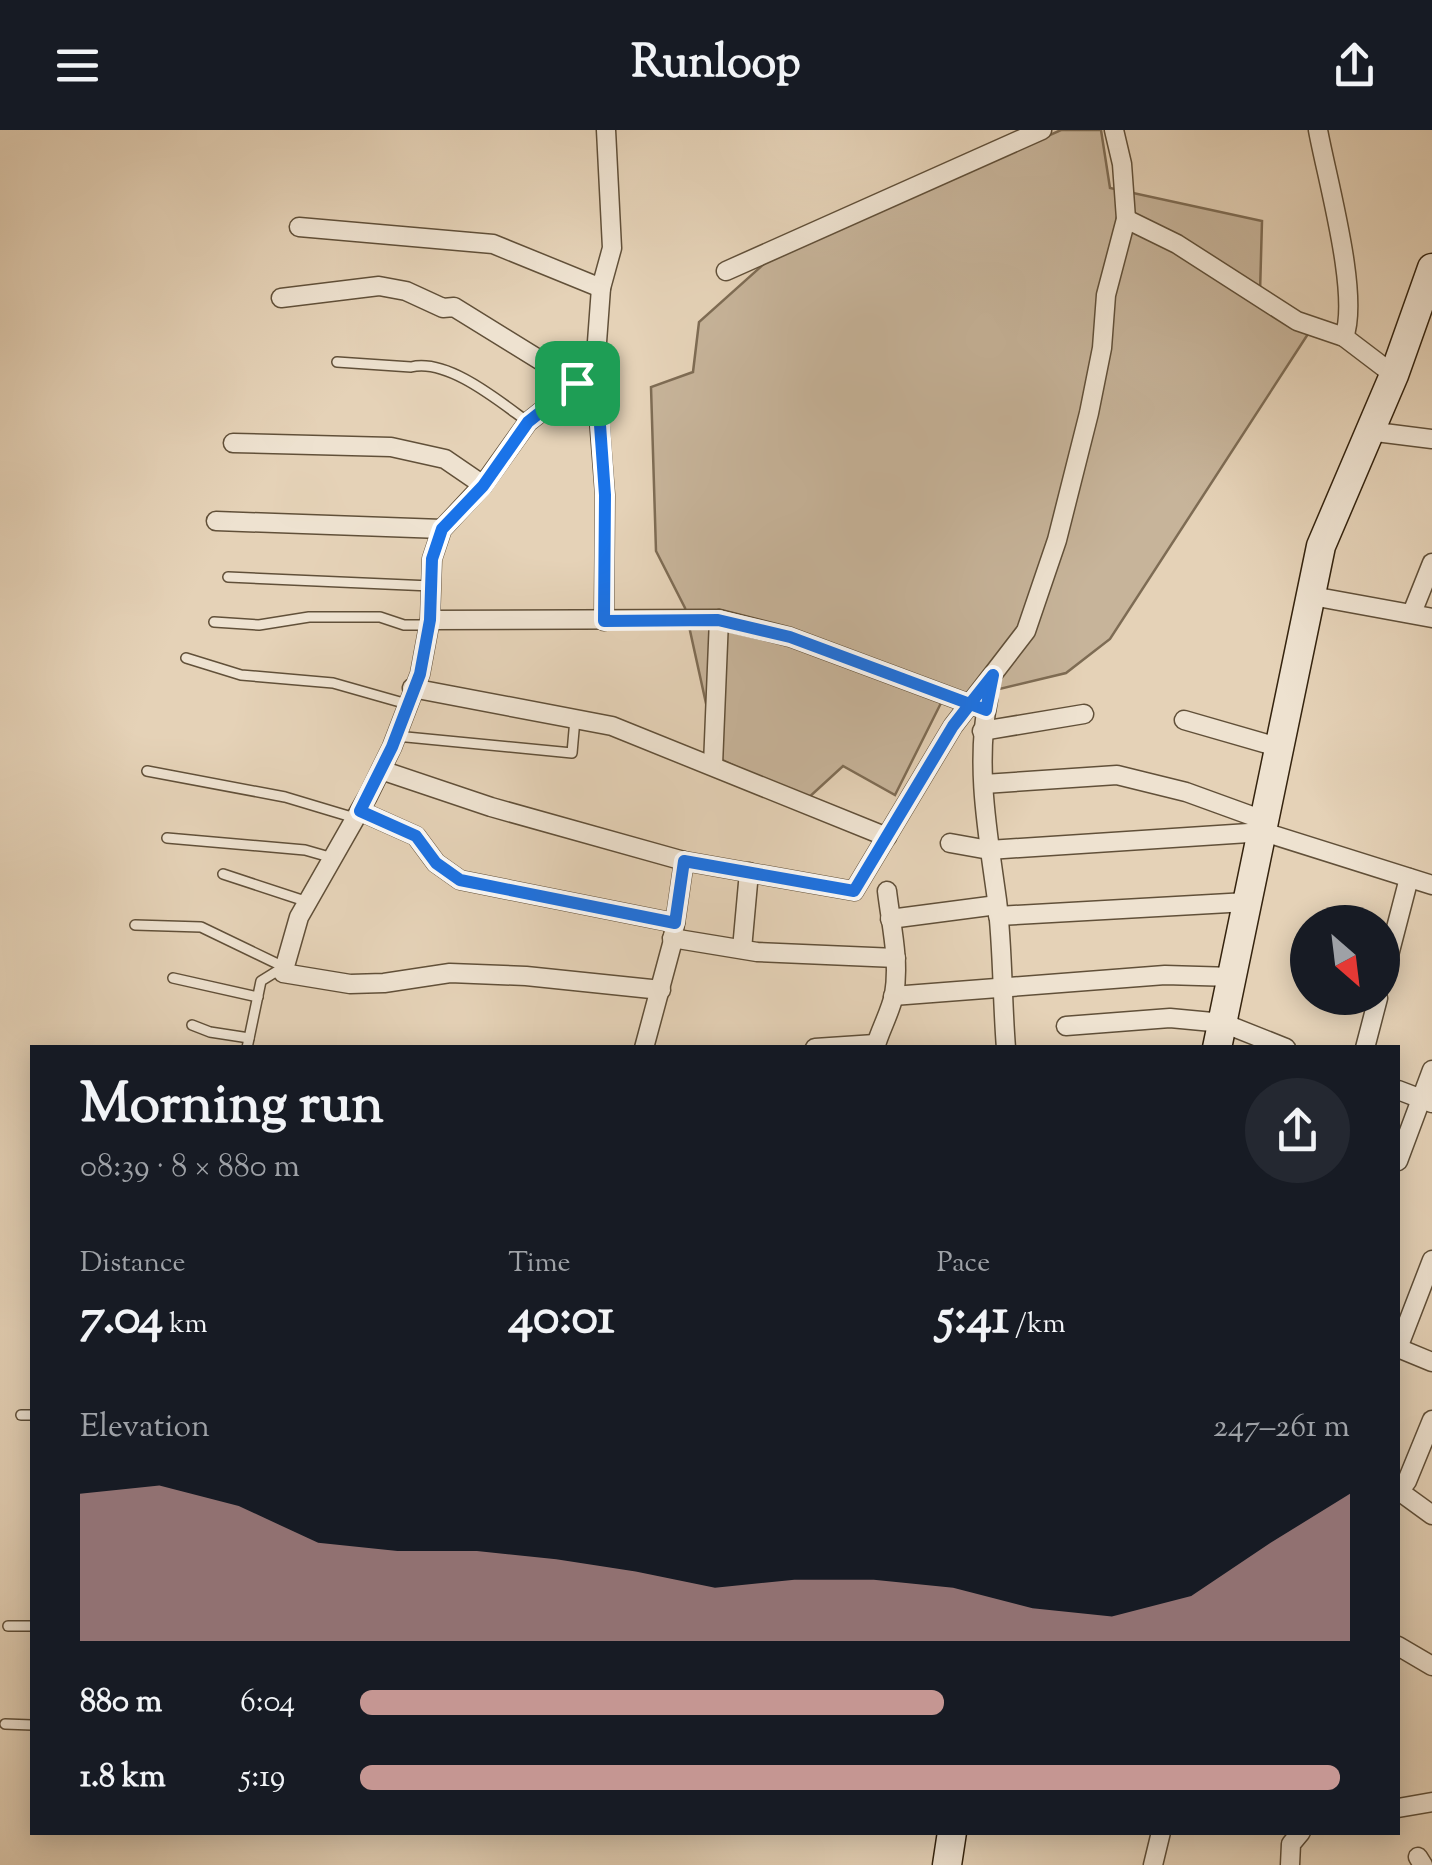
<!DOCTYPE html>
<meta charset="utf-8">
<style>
:root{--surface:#171b24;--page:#242831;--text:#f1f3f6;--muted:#9ea1a6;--accent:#c59692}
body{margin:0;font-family:"Sorts Mill Goudy",serif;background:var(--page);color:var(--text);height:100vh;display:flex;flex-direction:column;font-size:38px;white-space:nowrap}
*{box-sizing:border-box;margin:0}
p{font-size:32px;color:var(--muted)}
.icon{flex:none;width:55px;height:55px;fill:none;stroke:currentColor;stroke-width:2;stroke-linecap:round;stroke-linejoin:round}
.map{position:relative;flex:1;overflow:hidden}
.panel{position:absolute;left:30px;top:915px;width:1370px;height:790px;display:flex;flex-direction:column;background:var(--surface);border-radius:0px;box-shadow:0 5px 25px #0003}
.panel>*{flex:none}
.needle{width:65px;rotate:152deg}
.tools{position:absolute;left:1290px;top:775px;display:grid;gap:20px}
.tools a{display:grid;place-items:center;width:110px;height:110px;border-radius:50%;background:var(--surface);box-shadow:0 5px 25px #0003;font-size:50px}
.pin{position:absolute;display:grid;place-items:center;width:85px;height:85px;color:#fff;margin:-42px;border-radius:20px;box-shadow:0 5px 15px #0006}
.round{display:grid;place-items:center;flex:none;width:105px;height:105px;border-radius:52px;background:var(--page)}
.headline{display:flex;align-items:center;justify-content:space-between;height:170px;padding:0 50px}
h1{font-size:55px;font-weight:800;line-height:75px}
.stats{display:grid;grid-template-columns:repeat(3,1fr);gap:15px;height:170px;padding:10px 50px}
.stats div{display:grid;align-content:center}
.stats b{font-size:50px;font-weight:800}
.stats small{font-size:28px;font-weight:400}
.stats p{font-size:28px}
.chart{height:280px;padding:20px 50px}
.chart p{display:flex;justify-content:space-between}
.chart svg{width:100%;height:180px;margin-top:10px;fill:var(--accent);opacity:.7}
ul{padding:0 50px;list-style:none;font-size:32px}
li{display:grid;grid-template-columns:160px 120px 1fr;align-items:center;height:75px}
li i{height:25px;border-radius:12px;background:var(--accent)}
header{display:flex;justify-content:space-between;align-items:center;height:130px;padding:0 50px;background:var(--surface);font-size:45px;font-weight:800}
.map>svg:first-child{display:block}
.green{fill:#c7b49a;stroke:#7e6c54;stroke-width:2.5}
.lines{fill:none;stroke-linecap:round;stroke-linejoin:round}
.lane-casing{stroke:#615039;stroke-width:12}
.street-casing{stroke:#615039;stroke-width:21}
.secondary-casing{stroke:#35240f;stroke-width:31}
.lane{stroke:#eee2d0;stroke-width:9}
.street{stroke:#eee2d0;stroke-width:18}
.secondary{stroke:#eee2d0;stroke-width:28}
.route-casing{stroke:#fff;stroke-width:20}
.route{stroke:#1a73e8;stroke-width:12}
</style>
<header><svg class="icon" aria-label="menu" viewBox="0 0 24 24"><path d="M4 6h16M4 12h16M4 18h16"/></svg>Runloop<svg class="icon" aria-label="share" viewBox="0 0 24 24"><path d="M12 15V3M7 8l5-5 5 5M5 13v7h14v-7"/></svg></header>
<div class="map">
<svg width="1432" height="1735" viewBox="0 0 1432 1735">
<rect width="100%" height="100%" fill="#e5d2b7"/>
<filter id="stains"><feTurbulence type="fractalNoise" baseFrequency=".002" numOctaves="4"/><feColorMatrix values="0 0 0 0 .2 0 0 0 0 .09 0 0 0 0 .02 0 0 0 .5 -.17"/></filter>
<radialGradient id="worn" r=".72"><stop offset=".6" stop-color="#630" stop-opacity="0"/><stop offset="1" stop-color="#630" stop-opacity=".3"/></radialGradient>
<polygon class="green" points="1061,0 1101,0 1110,58 1262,91 1260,163 1308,204 1110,509 1066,543 941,573 895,665 843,636 806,670 718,628 685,478 656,421 651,257 693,242 699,192 765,133"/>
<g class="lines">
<g class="lane-casing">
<g id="lane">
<path d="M 337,232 L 411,237 C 448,228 500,272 528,292"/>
<polyline points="228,447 431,456"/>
<polyline points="214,492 259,495 309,487 380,487 404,495 429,495"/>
<polyline points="186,528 241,545 333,553 407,574"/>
<polyline points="396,606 572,623 575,589"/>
<polyline points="147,641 285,667 355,688"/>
<polyline points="167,708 305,720 333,728"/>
<polyline points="223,744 308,772"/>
<polyline points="135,795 201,797 284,837"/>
<polyline points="173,848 258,867"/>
<polyline points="192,895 210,902 249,908"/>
<polyline points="247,918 261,851 282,838"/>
<polyline points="21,1285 32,1285"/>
<polyline points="8,1496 32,1496"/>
<polyline points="5,1594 32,1595"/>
</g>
</g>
<g class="street-casing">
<g id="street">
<path d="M 1318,0 C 1327,49 1360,165 1344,207"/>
<polyline points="1126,89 1177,114 1297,191 1344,207 1394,245"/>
<polyline points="299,97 493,114 601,158"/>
<polyline points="726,141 1042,0"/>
<polyline points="281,168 379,156 406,161 443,178 454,177 577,253"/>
<polyline points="595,239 528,292 483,355 442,399 432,429 430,490 420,544 392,617 368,666 299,787 283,843 350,854 384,853 450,843 526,846 661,860"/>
<polyline points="1368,301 1432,309"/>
<polyline points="233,313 391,317 445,329 483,355"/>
<polyline points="216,391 442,399"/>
<polyline points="1312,466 1432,488"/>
<polyline points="1412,483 1432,433"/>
<polyline points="430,490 719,489 790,507 986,580"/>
<polyline points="604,491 605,365 595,239 601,158 612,118 606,0"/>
<polyline points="412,558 612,596 887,707"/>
<path d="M 988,570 C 975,636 988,704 997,770 C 1003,819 1002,869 1006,918"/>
<polyline points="1184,590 1281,618"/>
<polyline points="982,601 1084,584"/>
<polyline points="713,635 719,489"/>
<polyline points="381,640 491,677 684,731 854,761 953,596 1026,501 1057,410 1089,283 1102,218 1106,165 1126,89 1122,34 1114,0"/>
<polyline points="984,654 1117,645 1186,662 1266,691"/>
<polyline points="360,681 416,706 436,733 460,750 675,793"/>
<polyline points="950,713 989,720 1264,702 1432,755"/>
<polyline points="998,786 1247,772"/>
<polyline points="890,789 997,775"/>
<polyline points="672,808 757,822 896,828"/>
<polyline points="1304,813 1308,814"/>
<polyline points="742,819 749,742"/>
<polyline points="1382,852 1409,748"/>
<polyline points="893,866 1165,845 1233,847"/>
<polyline points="1066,896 1170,888 1223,893 1286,918"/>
<polyline points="644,918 672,814 684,731"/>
<polyline points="815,918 875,914"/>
<path d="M 875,918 C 880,900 890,883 894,865 C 900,831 891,795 887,761"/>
<polyline points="1365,918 1378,868"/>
<polyline points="1398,960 1432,973"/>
<polyline points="1398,1031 1432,940"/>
<polyline points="1398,1218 1432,1130"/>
<polyline points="1398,1218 1432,1232"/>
<polyline points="1399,1361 1432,1385"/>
<polyline points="1398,1363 1407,1351 1432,1290"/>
<polyline points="1398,1516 1432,1536"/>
<polyline points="1398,1678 1432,1672"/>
<polyline points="1418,1727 1423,1735"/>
<polyline points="1153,1735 1161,1702"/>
<polyline points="1290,1735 1291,1714 1301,1702"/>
</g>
</g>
<g class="secondary-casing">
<g id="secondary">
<polyline points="1217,918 1321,416 1394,245 1432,138"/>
<polyline points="947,1735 952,1702"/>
</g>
</g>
<use href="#lane" class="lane"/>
<use href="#street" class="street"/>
<use href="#secondary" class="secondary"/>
</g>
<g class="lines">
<g class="route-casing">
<polyline id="route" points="577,253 528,292 483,356 442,399 432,429 430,490 420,544 392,617 360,681 416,706 436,733 460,750 675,793 684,731 854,761 953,596 970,574 986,580 993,545 970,574 790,507 718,490 604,491 605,365 596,239 577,253"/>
</g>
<use href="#route" class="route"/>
</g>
<rect width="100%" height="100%" filter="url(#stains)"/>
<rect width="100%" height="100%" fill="url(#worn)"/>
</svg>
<div class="tools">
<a><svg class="needle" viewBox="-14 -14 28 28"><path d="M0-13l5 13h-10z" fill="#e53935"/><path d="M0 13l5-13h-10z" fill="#9ea1a6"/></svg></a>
</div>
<div class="pin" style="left:577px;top:253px;background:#1e9e55"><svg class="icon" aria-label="arrive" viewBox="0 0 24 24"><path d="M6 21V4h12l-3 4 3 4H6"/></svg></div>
<section class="panel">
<div class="headline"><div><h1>Morning run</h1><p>08:39 · 8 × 880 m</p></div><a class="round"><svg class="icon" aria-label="share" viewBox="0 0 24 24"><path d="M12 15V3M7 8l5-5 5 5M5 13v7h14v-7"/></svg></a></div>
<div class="stats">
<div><p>Distance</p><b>7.04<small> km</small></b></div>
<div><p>Time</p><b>40:01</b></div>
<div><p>Pace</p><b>5:41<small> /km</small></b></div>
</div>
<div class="chart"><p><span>Elevation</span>247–261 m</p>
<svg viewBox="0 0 160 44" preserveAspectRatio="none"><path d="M0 44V8L10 6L20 11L30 20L40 22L50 22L60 24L70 27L80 31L90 29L100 29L110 31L120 36L130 38L140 33L150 20L160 8V44z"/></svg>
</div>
<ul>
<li><b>880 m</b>6:04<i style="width:59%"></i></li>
<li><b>1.8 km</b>5:19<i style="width:99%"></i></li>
</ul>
</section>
</div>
